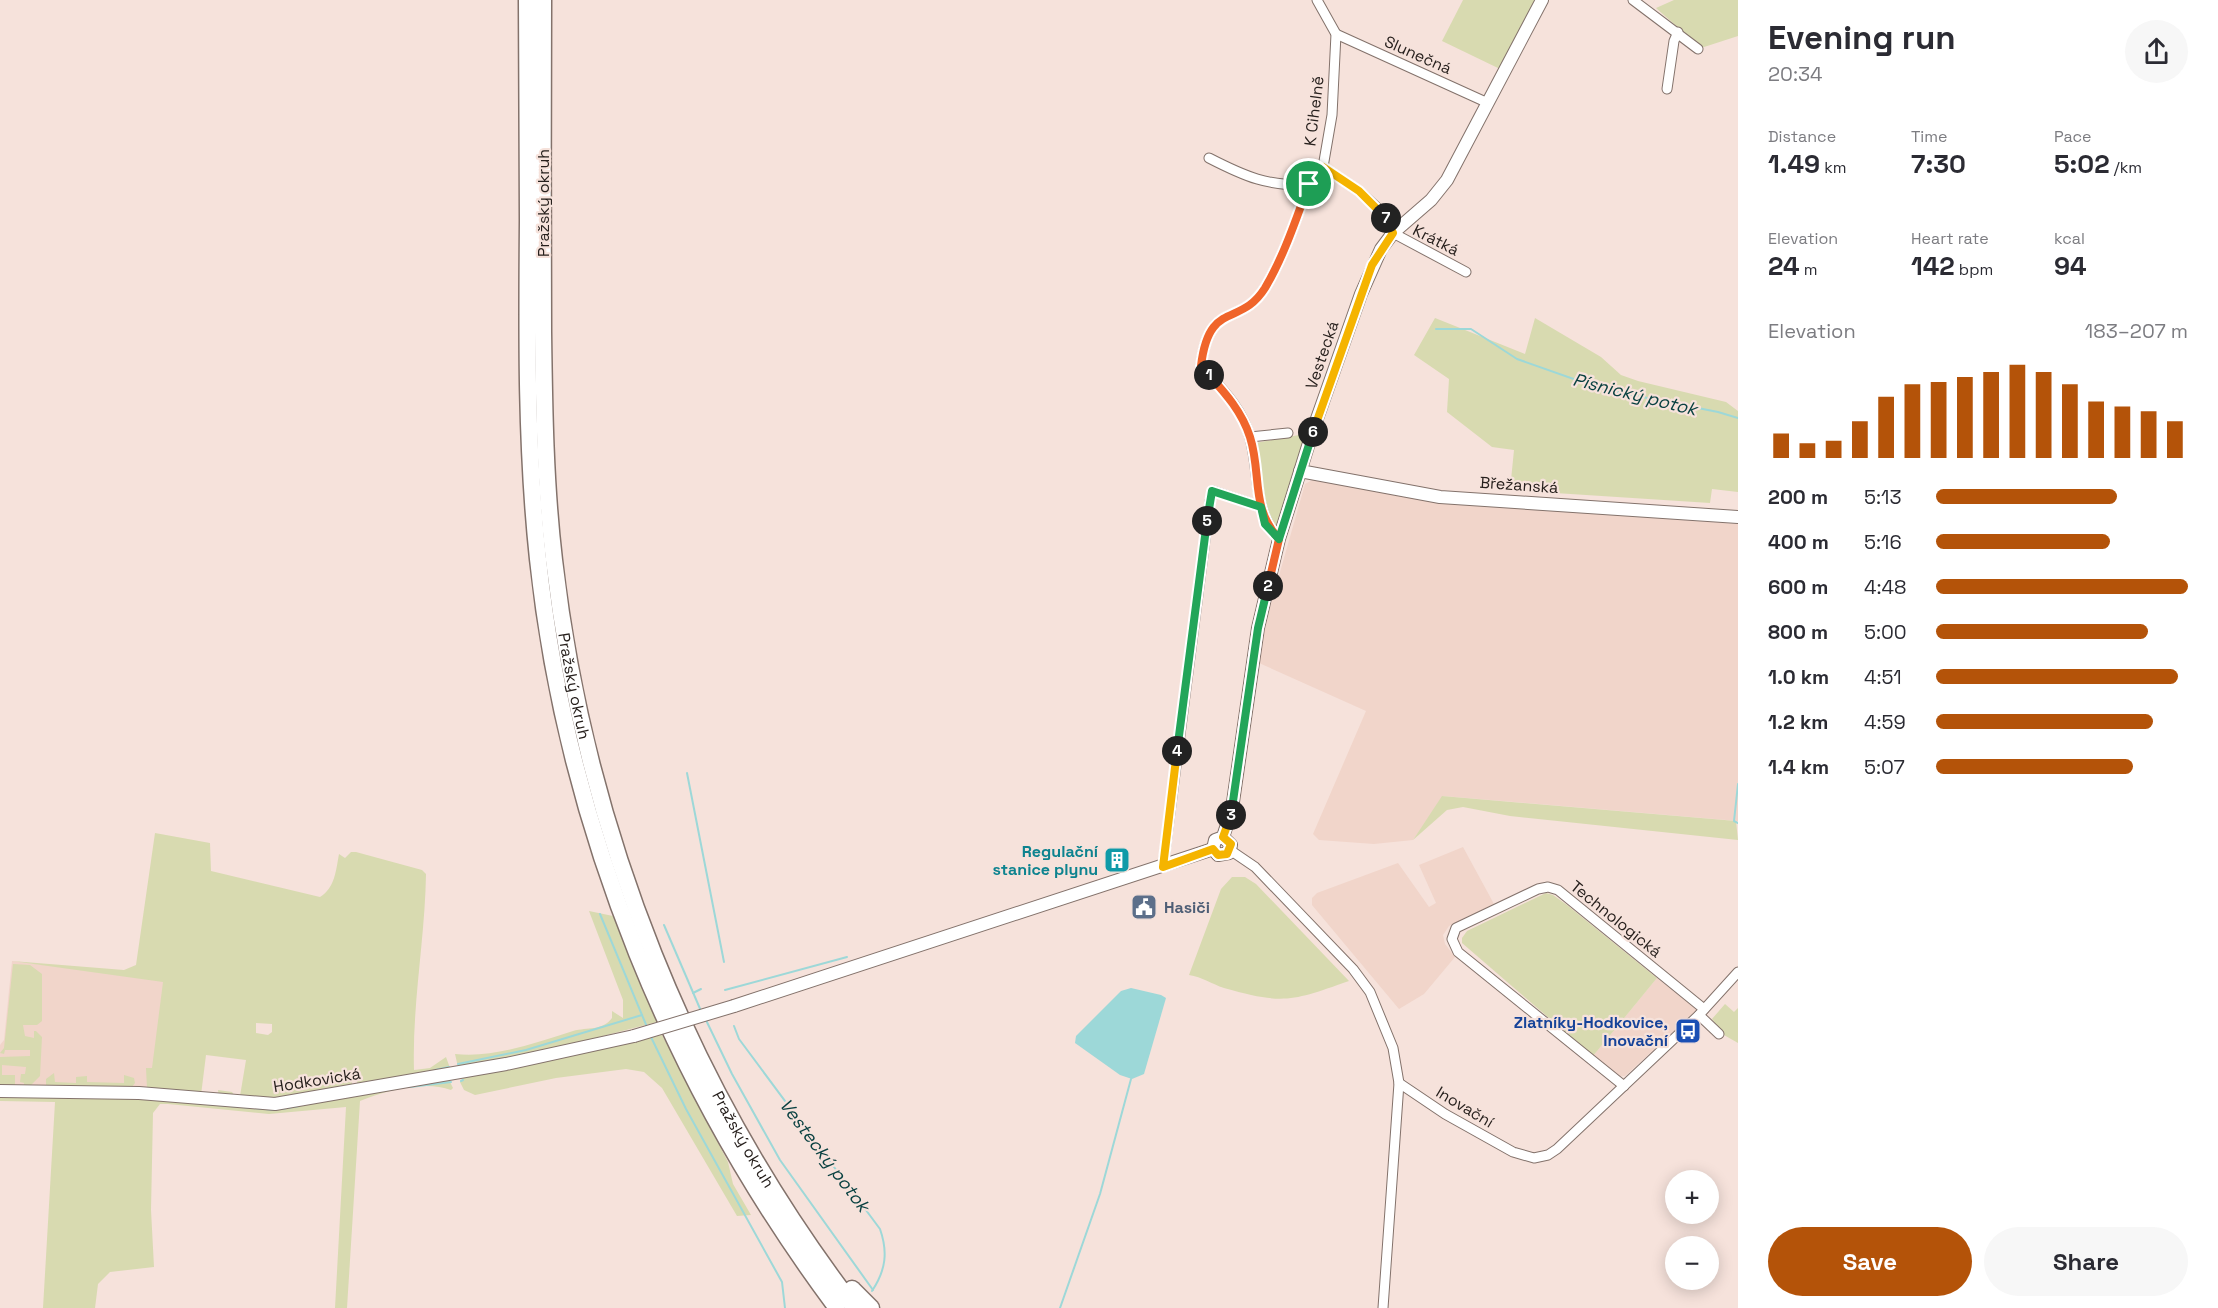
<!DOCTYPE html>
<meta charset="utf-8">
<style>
:root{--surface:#fff;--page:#f7f7f7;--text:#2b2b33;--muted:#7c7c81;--accent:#b45309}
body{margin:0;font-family:"Space Grotesk",sans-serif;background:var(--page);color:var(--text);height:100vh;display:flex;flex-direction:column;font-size:22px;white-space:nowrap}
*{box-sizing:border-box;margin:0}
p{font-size:20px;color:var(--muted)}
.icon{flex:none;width:33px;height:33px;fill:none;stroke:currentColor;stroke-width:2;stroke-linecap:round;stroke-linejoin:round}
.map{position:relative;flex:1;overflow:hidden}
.details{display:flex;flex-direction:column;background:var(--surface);width:480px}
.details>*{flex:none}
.controls{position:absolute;left:1665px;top:1170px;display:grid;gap:12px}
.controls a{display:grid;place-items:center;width:54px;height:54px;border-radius:50%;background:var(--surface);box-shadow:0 3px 15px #0003;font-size:30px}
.pin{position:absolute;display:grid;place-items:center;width:51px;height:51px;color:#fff;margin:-26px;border:3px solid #fff;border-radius:50%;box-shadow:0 2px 6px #0007}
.km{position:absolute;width:30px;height:30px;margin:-15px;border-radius:50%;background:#222;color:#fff;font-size:16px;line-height:30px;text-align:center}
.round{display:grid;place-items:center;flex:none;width:63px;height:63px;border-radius:32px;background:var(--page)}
.summary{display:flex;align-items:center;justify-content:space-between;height:102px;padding:0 30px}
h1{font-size:33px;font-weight:700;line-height:45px}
.stats{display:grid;grid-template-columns:repeat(3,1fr);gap:9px;height:102px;padding:6px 30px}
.stats div{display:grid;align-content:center}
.stats b{font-size:26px;font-weight:700}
.stats small{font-size:16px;font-weight:400}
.stats p{font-size:16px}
.chart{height:168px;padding:12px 30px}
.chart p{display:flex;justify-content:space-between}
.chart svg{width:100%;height:108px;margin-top:6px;stroke:var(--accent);stroke-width:6}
.cta{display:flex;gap:12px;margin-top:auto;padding:12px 30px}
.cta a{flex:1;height:69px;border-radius:36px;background:var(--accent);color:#fff;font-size:24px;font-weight:700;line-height:69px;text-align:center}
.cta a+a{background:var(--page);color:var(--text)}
ul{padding:0 30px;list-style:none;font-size:20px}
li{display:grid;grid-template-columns:96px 72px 1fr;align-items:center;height:45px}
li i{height:15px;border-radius:8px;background:var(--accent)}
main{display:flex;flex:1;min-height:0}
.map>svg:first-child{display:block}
.built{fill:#f1d5ca}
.green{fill:#d8dab0;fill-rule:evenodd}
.water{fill:#9dd8d8}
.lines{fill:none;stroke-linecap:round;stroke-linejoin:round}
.stream{stroke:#9dd8d8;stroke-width:2}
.street-casing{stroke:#83726b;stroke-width:11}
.secondary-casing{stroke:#83726b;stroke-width:14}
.highway-casing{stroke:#83726b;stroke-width:19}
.street{stroke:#fff;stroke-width:9}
.secondary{stroke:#fff;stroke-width:12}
.highway{stroke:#fff;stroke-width:16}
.secondary-bridge-casing{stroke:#83726b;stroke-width:14;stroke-linecap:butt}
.secondary-bridge{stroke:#fff;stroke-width:12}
.split-1-casing{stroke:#fff;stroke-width:12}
.split-2-casing{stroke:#fff;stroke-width:12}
.split-3-casing{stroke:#fff;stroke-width:12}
.split-4-casing{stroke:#fff;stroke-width:12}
.split-5-casing{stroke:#fff;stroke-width:12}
.split-6-casing{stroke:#fff;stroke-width:12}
.split-7-casing{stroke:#fff;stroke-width:12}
.split-8-casing{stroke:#fff;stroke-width:12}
.split-1{stroke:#f0652b;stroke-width:8}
.split-2{stroke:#f0652b;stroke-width:8}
.split-3{stroke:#22a559;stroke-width:8}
.split-4{stroke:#f5b400;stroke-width:8}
.split-5{stroke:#22a559;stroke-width:8}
.split-6{stroke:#22a559;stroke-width:8}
.split-7{stroke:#f5b400;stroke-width:8}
.split-8{stroke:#f5b400;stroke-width:8}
.labels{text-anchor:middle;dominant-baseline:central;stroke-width:4.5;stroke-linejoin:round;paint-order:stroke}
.street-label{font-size:16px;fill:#27201d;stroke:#f6e2db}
.culture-label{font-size:16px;font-weight:bold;fill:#0d838f;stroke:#f6e2db;text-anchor:end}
.service-label{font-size:16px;font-weight:bold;fill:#4e5e75;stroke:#f6e2db;text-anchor:start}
.transit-label{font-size:16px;font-weight:bold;fill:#164399;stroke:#f6e2db;text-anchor:end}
.water-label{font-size:18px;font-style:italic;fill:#094141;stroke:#f6e2db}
</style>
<main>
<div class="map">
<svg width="1738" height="1308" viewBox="0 0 1738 1308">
<rect width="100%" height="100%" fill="#f6e2db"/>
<g class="built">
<polygon points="1316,478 1442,502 1738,524 1738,821 1443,796 1413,840 1374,844 1319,840 1313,834 1366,711 1259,663 1263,632 1305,484"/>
<polygon points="1463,847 1494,904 1449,926 1443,935 1445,944 1455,957 1424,994 1399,1009 1312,905 1312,898 1317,893 1398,863 1429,907 1436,903 1419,865"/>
<polygon points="12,961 167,980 153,1091 0,1095 0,1045 4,1040"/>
<polygon points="1657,978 1697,1010 1625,1076 1620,1076 1593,1056"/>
</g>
<g class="green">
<polygon points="1463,0 1535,0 1500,69 1442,41"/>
<polygon points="1674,0 1738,0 1738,36 1701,48 1656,8"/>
<polygon points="1435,318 1525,354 1535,318 1601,357 1621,375 1638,381 1726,402 1738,411 1738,492 1712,489 1710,503 1510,490 1514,450 1492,447 1447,412 1449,379 1414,355"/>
<polygon points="1299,435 1303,441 1279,524 1275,527 1267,520 1255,443"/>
<polygon points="1442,796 1736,821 1738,840 1510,816 1463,807 1447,810 1413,840"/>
<path d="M 155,833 L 210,843 L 211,871 L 320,897 C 335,888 336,870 339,854 L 345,858 L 351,852 L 356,852 L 422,870 L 426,874 C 425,939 412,1005 414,1070 L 430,1068 L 446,1057 L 450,1068 L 358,1087 L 356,1078 L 352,1078 L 352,1087 L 348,1088 L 271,1101 L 219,1098 L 218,1090 L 232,1092 L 235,1096 L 240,1096 L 246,1060 L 206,1055 L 201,1095 L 147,1088 L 146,1068 L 152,1068 L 163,982 L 12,961 L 124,970 L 136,965 ZM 256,1023 L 272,1024 L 272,1032 L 268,1035 L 256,1033 Z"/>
<path d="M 1232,877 L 1245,877 L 1256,884 L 1349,981 C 1292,1001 1284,1005 1224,988 C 1212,984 1202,977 1189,975 L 1221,889 Z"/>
<polygon points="1546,893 1553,895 1567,905 1657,978 1593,1056 1462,943 1462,938 1467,931"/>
<path d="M 589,911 L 613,916 L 657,1022 L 572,1044 L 458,1067 L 455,1054 C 496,1058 534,1043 573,1031 C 588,1027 602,1031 612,1018 L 612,1011 L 623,1018 L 623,1000 Z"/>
<polygon points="13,964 30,965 42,974 42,1021 37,1025 23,1025 25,1036 34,1038 34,1031 36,1031 42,1037 40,1076 28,1088 24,1088 24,1083 20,1082 21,1074 25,1074 26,1067 2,1065 2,1075 15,1075 15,1088 0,1088 0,1057 30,1056 30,1050 5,1050 4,1054 0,1053 4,1048"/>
<polygon points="1725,1004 1734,1012 1738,1008 1738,1043 1724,1035 1712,1019"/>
<polygon points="662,1035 728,1162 733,1184 751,1215 737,1216 662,1088 644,1072 626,1069 556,1078 475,1095 464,1090 460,1082 463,1078"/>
<polygon points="54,1073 55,1082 76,1083 76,1077 87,1076 87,1082 124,1083 124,1075 134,1078 135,1083 131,1088 46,1086 46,1079"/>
<path d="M 449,1080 L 453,1088 L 451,1090 C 424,1080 385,1091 360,1101 L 347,1308 L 335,1308 L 346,1107 L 269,1114 L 168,1104 L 160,1104 L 153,1113 L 151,1210 L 154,1267 L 110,1272 L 98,1284 L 95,1308 L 43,1308 L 55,1102 L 0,1101 L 0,1095 L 139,1097 L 251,1108 Z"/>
</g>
<g class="water">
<polygon points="1308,161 1312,165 1296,180 1287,179"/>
<polygon points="1131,988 1161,995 1166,998 1144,1074 1132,1079 1120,1075 1075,1043 1076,1036 1121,991"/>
</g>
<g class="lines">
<g class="stream">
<polyline points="1436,329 1471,329 1517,359 1602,389 1718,412 1738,418"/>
<polyline points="687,773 724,962"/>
<polyline points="1738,784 1734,821 1738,823"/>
<polyline points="600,914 647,1027"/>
<polyline points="664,925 701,1011"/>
<polyline points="725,990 847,957"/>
<polyline points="693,993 701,989"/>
<polyline points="705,1018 732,1074 780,1160 873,1290"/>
<path d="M 734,1026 L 739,1039 L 880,1229 C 888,1252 886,1270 872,1291"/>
<polyline points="650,1035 686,1109 782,1282 785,1308"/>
<polyline points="458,1064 526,1050 642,1015"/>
<polyline points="435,1070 449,1067"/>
<polyline points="461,1081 463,1080"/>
<polyline points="410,1087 451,1082"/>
<polyline points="195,1103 276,1110"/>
<polyline points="281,1109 299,1106"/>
<polyline points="1060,1308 1100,1194 1131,1079"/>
</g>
<g class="street-casing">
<g id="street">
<polyline points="1317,0 1336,34 1332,115 1323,167"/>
<polyline points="1633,0 1698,49"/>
<polyline points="1336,34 1488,103"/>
<polyline points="1667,89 1674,41 1678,32"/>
<path d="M 1209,158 C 1246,177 1267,186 1309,185 L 1323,167"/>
<polyline points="1323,167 1359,191 1382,212 1393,233 1466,272"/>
<polyline points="1250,437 1288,433"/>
<path d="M 1279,539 C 1252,508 1260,475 1250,438 C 1243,409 1221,388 1201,366 C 1209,299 1240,328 1265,288 C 1284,256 1296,219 1309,185"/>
<polyline points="1230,850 1255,867 1353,969 1370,992 1393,1048 1399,1083 1383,1308"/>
<polyline points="1163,867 1210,501 1213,491 1261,507"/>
<polyline points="1699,1015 1719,1034"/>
<polyline points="1399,1083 1445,1114 1513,1152 1534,1158 1548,1155 1557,1149 1699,1015 1738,972"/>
<polyline points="1624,1086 1458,952 1452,939 1456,928 1538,889 1548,887 1558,890 1704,1009"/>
</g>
</g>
<g class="secondary-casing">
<g id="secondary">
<polyline points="1300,471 1440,497 1738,517"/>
<polyline points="1213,849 1215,840 1223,837 1232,809 1258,628 1279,539 1313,430 1361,294 1381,249 1393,233 1431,200 1447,180 1542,0"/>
<polyline points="1213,849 1218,855 1229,853 1231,845 1223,837"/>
<polyline points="734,1006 1213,849"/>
<polyline points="0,1091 139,1093 275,1104 506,1064 634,1036"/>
</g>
</g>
<g class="highway-casing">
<g id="highway">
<path d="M 527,0 C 527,74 528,147 528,221 C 527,334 526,447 538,559 C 567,831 674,1090 837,1308"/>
<path id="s1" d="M 543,0 C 543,111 542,221 543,332 C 544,408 545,484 554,560 C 585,831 689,1092 855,1308"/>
<polyline points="852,1289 871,1308"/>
</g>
</g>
<use href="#street" class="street"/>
<use href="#secondary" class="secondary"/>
<use href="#highway" class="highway"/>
<g class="secondary-bridge-casing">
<polyline id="secondary-bridge" points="634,1036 734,1006"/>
</g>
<use href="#secondary-bridge" class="secondary-bridge"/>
</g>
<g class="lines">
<g class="split-1-casing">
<path id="split-1" d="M 1209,375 L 1201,366 C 1209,299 1240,328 1265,288 C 1284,256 1296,219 1309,184"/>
</g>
<g class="split-2-casing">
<path id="split-2" d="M 1209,375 C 1226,394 1242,412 1250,437 C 1262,475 1250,507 1279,539 L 1268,586"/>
</g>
<g class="split-3-casing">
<polyline id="split-3" points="1231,815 1258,628 1268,586"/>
</g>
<g class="split-4-casing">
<polyline id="split-4" points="1177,751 1163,867 1213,849 1218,855 1227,854 1231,844 1223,837 1231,815"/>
</g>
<g class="split-5-casing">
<polyline id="split-5" points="1177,751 1207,521"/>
</g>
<g class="split-6-casing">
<polyline id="split-6" points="1207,521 1212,491 1261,507 1265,524 1279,539 1313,432"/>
</g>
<g class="split-7-casing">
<polyline id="split-7" points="1313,432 1372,265 1393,233 1386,218"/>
</g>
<g class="split-8-casing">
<polyline id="split-8" points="1309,184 1323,167 1359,191 1386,218"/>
</g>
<use href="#split-1" class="split-1"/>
<use href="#split-2" class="split-2"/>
<use href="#split-3" class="split-3"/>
<use href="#split-4" class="split-4"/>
<use href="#split-5" class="split-5"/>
<use href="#split-6" class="split-6"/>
<use href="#split-7" class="split-7"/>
<use href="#split-8" class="split-8"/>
</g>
<defs>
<g id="building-square" transform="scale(1.35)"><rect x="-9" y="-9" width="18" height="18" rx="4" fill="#0f9aa8" stroke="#f6e2db"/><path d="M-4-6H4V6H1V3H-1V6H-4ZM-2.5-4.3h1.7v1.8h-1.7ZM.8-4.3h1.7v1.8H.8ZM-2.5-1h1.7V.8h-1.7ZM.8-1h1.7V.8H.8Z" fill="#fff"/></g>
<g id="civic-square" transform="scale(1.35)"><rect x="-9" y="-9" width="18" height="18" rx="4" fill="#5c6f8a" stroke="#f6e2db"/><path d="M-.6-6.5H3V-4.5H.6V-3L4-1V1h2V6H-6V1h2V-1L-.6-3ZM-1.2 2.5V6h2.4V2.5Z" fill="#fff"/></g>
<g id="bus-square" transform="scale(1.35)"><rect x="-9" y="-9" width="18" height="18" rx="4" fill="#1a4fb4" stroke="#f6e2db"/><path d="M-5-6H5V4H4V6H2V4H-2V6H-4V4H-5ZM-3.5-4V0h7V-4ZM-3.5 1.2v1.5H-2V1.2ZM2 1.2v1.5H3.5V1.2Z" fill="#fff"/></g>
</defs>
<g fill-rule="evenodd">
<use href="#building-square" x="1117" y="860"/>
<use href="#civic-square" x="1144" y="907"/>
<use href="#bus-square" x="1688" y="1031"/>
</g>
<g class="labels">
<g class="street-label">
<text transform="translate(1418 55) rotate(24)">Slunečná</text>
<text transform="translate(1314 111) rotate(-83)">K Cihelně</text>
<text transform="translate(543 203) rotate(-90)">Pražský okruh</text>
<text transform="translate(1436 240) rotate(27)">Krátká</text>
<text transform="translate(1322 355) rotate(-71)">Vestecká</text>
<text transform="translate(1519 485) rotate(4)">Břežanská</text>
<text stroke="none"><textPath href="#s1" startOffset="688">Pražský okruh</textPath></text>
<text transform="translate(1616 919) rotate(39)">Technologická</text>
<text transform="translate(317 1080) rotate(-9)">Hodkovická</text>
<text transform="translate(1465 1107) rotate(31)">Inovační</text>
<text stroke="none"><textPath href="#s1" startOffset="1174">Pražský okruh</textPath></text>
</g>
<g class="culture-label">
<text x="1098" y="851">Regulační<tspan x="1098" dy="18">stanice plynu</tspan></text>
</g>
<g class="service-label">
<text x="1164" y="907">Hasiči</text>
</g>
<g class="transit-label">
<text x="1668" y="1022">Zlatníky-Hodkovice,<tspan x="1668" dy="18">Inovační</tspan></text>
</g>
<g class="water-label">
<text transform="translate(1635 394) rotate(14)">Písnický potok</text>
<text transform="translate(825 1155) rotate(53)">Vestecký potok</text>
</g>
</g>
</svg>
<div class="controls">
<a>+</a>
<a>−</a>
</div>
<div class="pin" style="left:1309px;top:184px;background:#1e9e55"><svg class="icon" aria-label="arrive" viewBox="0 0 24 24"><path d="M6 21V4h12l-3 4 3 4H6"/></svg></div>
<b class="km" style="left:1209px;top:375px">1</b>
<b class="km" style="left:1268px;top:586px">2</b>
<b class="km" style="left:1231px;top:815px">3</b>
<b class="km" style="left:1177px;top:751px">4</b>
<b class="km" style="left:1207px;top:521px">5</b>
<b class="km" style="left:1313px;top:432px">6</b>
<b class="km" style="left:1386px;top:218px">7</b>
</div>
<section class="details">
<div class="summary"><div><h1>Evening run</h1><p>20:34</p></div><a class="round"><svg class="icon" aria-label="share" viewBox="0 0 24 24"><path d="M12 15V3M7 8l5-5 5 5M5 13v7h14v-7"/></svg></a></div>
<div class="stats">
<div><p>Distance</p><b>1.49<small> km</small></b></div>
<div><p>Time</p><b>7:30</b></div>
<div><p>Pace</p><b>5:02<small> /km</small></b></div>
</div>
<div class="stats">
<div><p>Elevation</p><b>24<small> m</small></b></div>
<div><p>Heart rate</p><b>142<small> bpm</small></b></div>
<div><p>kcal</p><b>94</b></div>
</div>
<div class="chart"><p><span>Elevation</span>183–207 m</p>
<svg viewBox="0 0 160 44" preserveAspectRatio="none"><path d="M5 44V34M15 44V38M25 44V37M35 44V29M45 44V19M55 44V14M65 44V13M75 44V11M85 44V9M95 44V6M105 44V9M115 44V14M125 44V21M135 44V23M145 44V25M155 44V29"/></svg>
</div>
<ul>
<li><b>200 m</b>5:13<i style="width:72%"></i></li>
<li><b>400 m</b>5:16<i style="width:69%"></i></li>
<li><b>600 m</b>4:48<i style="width:100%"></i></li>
<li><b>800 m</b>5:00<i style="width:84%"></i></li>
<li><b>1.0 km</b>4:51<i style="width:96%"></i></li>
<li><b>1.2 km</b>4:59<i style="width:86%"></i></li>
<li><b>1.4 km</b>5:07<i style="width:78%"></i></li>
</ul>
<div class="cta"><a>Save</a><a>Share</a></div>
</section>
</main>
